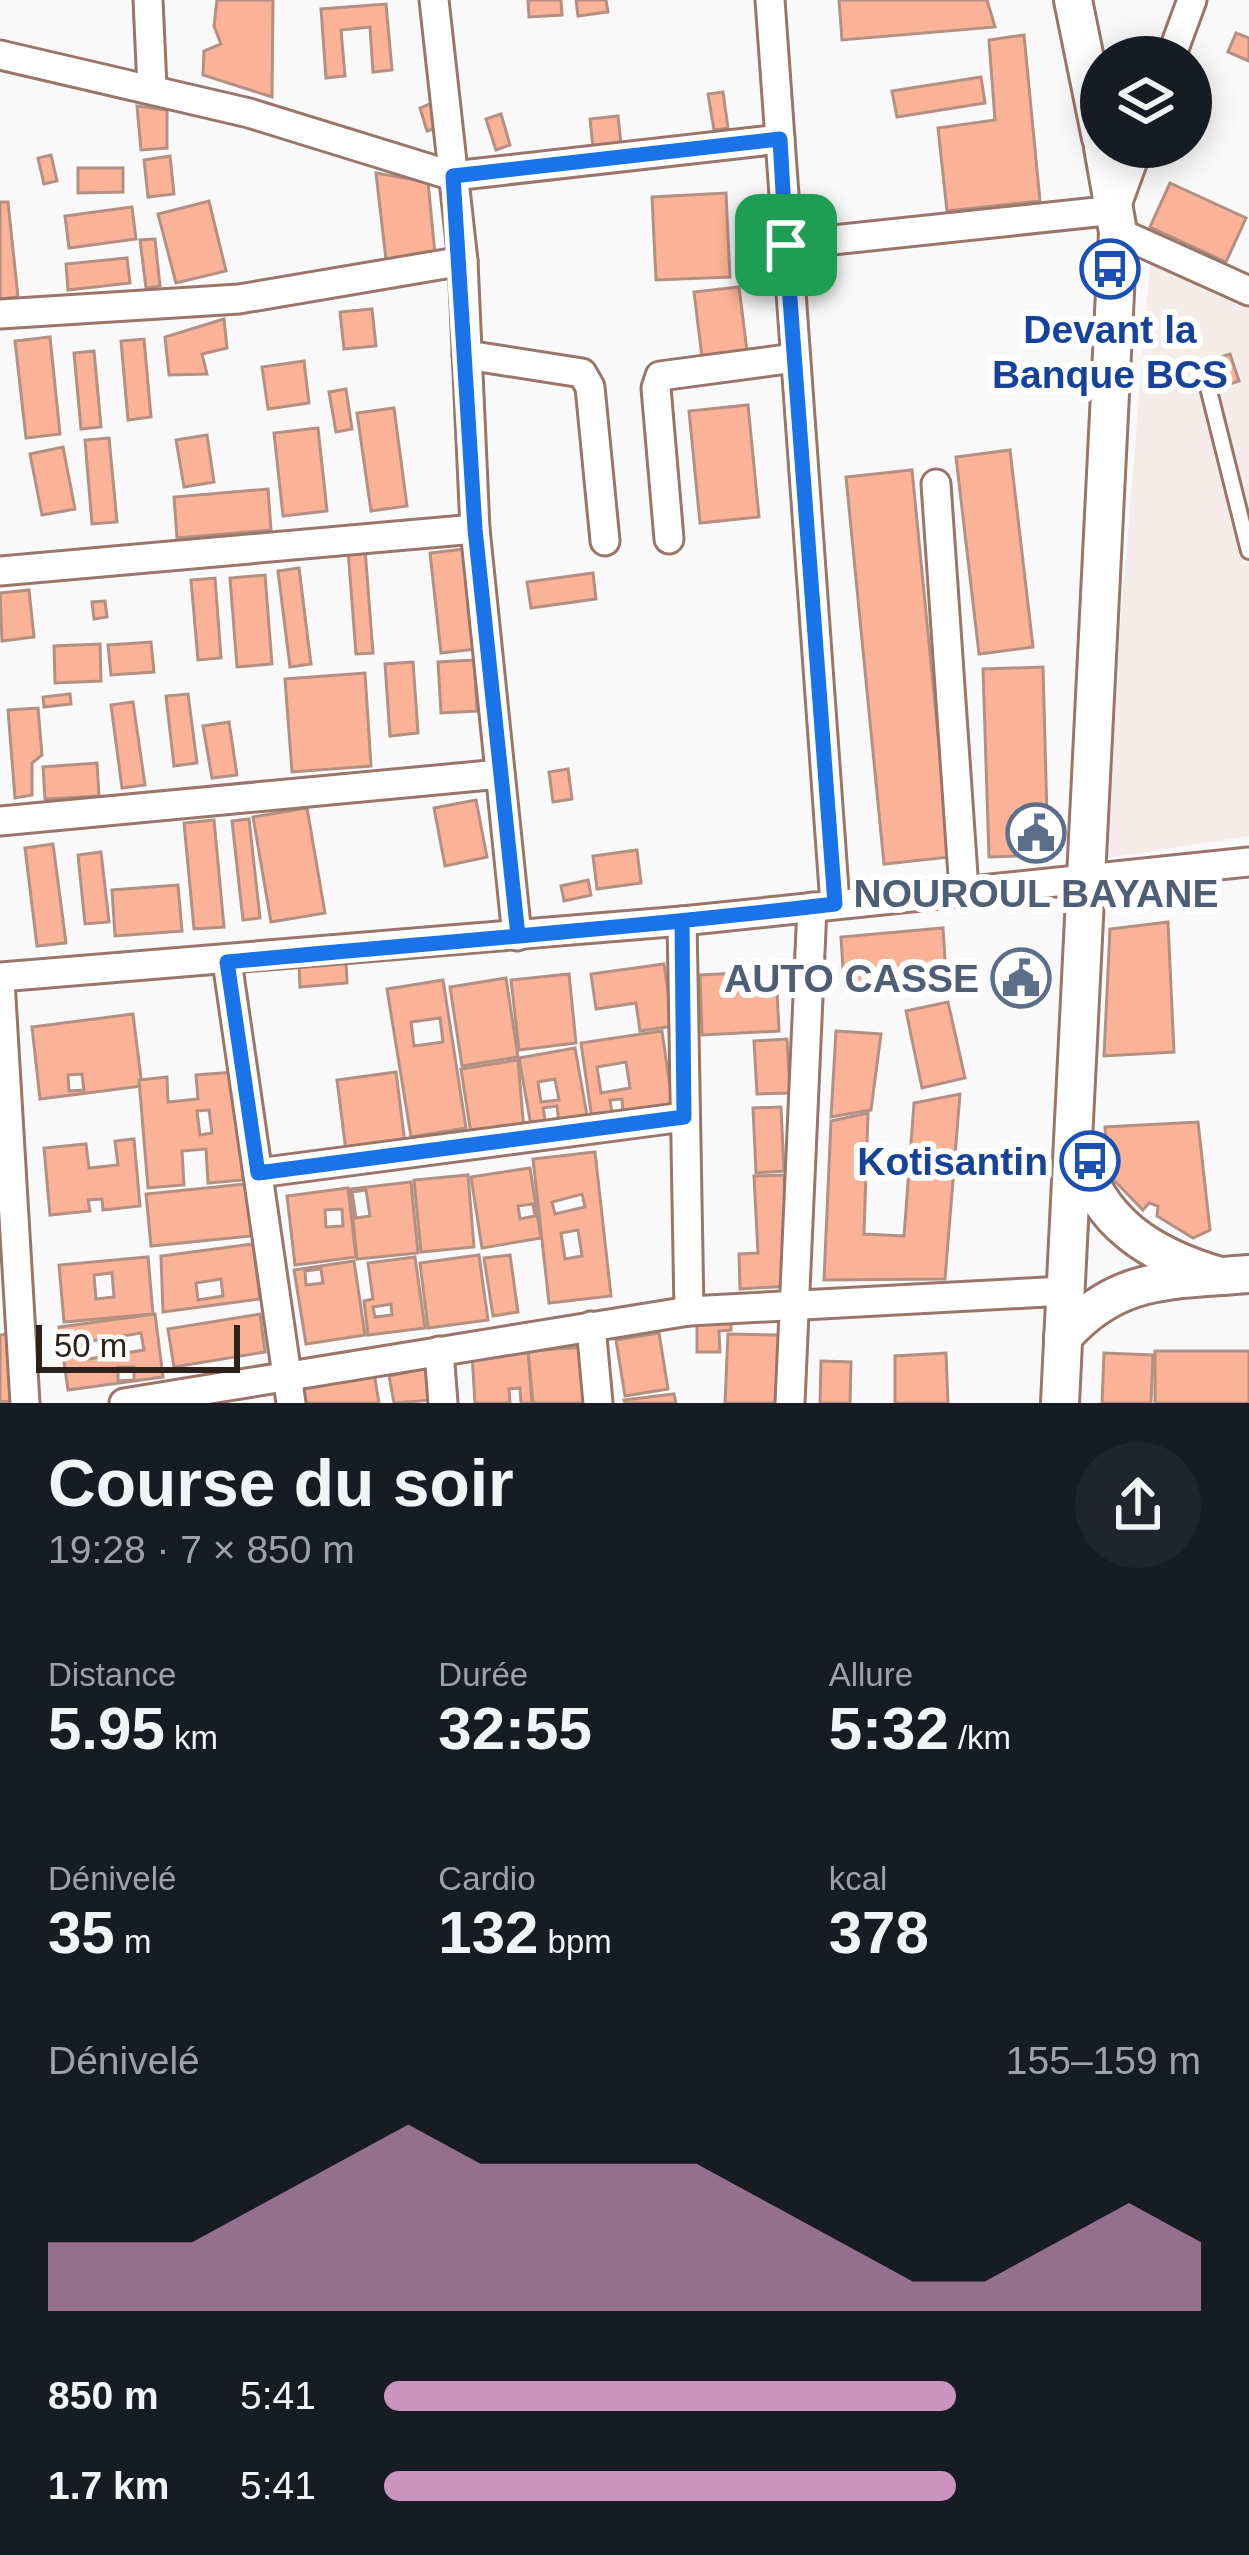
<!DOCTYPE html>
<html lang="fr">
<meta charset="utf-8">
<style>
:root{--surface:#171b24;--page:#20242c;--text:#f1f3f6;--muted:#9ea1a6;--accent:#cb94bc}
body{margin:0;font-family:Arial,sans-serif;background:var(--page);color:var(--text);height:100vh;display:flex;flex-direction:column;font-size:45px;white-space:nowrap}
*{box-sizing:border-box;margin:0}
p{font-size:39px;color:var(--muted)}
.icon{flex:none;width:66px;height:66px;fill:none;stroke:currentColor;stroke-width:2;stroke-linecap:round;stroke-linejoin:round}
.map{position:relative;height:1403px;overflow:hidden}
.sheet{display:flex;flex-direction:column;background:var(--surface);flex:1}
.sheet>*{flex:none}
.fabs{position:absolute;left:1080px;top:36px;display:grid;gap:24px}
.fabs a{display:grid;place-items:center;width:132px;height:132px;border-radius:50%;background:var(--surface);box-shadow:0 6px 30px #0003;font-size:60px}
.scale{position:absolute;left:36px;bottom:30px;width:204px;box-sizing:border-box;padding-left:12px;border:6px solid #2e201b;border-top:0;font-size:33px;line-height:42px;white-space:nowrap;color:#2e201b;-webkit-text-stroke:9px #fff;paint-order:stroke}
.pin{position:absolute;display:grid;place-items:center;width:102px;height:102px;color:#fff;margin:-51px;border-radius:24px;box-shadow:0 6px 18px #0006}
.round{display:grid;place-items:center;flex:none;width:126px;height:126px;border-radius:63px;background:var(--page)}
.summary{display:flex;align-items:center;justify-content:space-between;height:204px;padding:0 48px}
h1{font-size:66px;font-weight:800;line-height:90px}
.figures{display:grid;grid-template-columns:repeat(3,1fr);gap:18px;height:204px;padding:12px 48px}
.figures div{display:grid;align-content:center}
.figures b{font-size:60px;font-weight:800}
.figures small{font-size:33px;font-weight:400}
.figures p{font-size:33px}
.chart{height:336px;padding:24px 48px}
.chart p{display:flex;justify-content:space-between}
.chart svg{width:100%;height:216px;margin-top:12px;fill:var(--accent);opacity:.7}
ul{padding:0 48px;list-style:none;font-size:39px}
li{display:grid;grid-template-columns:192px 144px 1fr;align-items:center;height:90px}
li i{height:30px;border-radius:15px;background:var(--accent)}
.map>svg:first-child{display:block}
.built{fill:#f5ebe8}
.building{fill:#fcb296;stroke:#b49083;stroke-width:3;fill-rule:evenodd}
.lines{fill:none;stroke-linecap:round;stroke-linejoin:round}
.lane-casing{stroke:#997669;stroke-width:20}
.street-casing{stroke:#997669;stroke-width:33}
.secondary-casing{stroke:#997669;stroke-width:42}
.lane{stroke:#fff;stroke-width:14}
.street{stroke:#fff;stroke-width:27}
.secondary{stroke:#fff;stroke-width:36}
.route-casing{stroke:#fff;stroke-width:24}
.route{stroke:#1a73e8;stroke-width:15}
.labels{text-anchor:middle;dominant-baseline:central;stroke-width:12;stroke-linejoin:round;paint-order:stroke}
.transit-label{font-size:39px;font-weight:bold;fill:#164399;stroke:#fff}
.service-label{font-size:39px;font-weight:bold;fill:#4e5e75;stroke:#fff}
</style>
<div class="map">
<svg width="1249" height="1403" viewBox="0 0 1249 1403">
<rect width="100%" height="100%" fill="#f9f9f9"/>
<polygon class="built" points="1151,252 1249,300 1249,836 1101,859"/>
<g class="building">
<polygon points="217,0 273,0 272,97 203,75 204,51 221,44 214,26"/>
<polygon points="528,0 561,0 562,15 529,17"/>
<polygon points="576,0 606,0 608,12 578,16"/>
<polygon points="839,0 987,0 995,27 842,40"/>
<polygon points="386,4 392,70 373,72 370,27 341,30 345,76 326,78 321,9"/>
<polygon points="1236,33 1249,38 1249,61 1228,52"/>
<polygon points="1024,35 1040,201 947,211 938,128 995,120 989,40"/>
<polygon points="981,77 985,103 897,117 892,91"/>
<polygon points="723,92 728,128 714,130 708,94"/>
<polygon points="432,103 440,127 427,131 420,108"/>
<polygon points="137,106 167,110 167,148 141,150"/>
<polygon points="501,114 510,145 496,150 486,119"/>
<polygon points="618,116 621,144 593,147 590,119"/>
<polygon points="51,155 57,181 44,184 38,158"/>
<polygon points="170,156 174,194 148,197 144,160"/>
<polygon points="78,168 123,168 123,192 78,193"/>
<polygon points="376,173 428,182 435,254 386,260"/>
<polygon points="1170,183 1246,218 1226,262 1150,227"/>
<polygon points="726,193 730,277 656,280 652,197"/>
<polygon points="209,201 226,271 176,283 158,214"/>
<polygon points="0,202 8,202 18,297 0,299"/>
<polygon points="132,207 136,239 69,248 65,216"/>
<polygon points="155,239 160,286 146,288 140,240"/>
<polygon points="127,258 130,283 68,290 66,264"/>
<polygon points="739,287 747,351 702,357 694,292"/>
<polygon points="372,309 376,346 344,349 340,312"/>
<polygon points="224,319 227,348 202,354 207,374 169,375 165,337"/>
<polygon points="50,337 60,434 26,438 15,341"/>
<polygon points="144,339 151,417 128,420 121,341"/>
<polygon points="94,351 101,427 81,429 74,353"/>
<polygon points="1230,354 1239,381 1220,387 1211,360"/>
<polygon points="304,361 309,403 268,409 262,367"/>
<polygon points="346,389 352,429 336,432 329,392"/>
<polygon points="748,405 759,517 700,523 689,411"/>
<polygon points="394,408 407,506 371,511 357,413"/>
<polygon points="318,428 327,511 283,516 274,433"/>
<polygon points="207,435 214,482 184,487 176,440"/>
<polygon points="109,438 117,522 92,524 85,440"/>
<polygon points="63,447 75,509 42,515 30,454"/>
<polygon points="1010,450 1033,647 979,654 956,457"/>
<polygon points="912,470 950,857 884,864 846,477"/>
<polygon points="268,489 271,530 177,538 174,497"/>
<polygon points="365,549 373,653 356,654 348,550"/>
<polygon points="465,549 476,649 441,653 430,553"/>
<polygon points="299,568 311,664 290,667 278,571"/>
<polygon points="593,573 596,599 531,608 527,582"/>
<polygon points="265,575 272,664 237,667 230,578"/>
<polygon points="215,578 221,658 198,660 191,580"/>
<polygon points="29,590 34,637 2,641 0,593"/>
<polygon points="105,601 107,617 94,619 92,602"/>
<polygon points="151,642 154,672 111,675 108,645"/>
<polygon points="100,644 101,681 55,683 54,646"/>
<polygon points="474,660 477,711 441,713 438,662"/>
<polygon points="413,662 418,733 390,736 385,664"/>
<polygon points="1043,667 1048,855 989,857 983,669"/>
<polygon points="365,673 371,766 292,772 285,679"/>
<polygon points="70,694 71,704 44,707 43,697"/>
<polygon points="188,694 197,763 174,766 166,696"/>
<polygon points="133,702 145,785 122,788 111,705"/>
<polygon points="38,708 42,755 32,763 32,795 15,798 8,710"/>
<polygon points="229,722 237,775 212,778 203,726"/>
<polygon points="97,763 99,796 45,799 43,767"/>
<polygon points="568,769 572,799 553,802 549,772"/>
<polygon points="476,800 487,857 445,866 434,808"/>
<polygon points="307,808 325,913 271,922 253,817"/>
<polygon points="249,819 260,918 243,920 232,821"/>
<polygon points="214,820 224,927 194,929 184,823"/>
<polygon points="53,844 66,943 37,946 25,848"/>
<polygon points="637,850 641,883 597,889 593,856"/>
<polygon points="101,852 109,922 85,924 78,855"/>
<polygon points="588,880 591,895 564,901 561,886"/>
<polygon points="178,885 182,931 115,936 112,890"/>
<polygon points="1168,922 1174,1052 1104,1056 1110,929"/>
<polygon points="943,928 946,976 844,985 841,937"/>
<polygon points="346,962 347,983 300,987 299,965"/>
<polygon points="664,964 673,1026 640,1031 636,1003 596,1009 591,974"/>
<polygon points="776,971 779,1031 702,1035 700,975"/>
<polygon points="569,974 576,1043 519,1050 511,980"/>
<polygon points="506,978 518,1057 462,1066 450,987"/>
<path d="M 443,980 L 466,1128 L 411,1137 L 387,989 ZM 440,1018 L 443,1042 L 414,1046 L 411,1022 Z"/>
<polygon points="948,1002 965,1078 922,1088 906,1011"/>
<path d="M 133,1014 L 142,1086 L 40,1099 L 32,1027 ZM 82,1074 L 84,1090 L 69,1091 L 68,1075 Z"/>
<path d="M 662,1031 L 673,1108 L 592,1119 L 581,1043 ZM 626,1062 L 630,1088 L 601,1093 L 597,1067 ZM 622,1099 L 623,1112 L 612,1113 L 610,1100 Z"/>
<polygon points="836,1031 881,1034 871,1110 831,1117"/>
<polygon points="787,1039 790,1093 757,1094 754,1041"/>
<path d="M 575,1048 L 588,1121 L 532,1131 L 519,1058 ZM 555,1079 L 559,1100 L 541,1102 L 538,1082 ZM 557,1106 L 559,1123 L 546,1125 L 543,1108 Z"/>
<polygon points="518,1060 524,1131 471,1134 461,1069"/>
<path d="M 234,1072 L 243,1180 L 208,1183 L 206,1149 L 182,1151 L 184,1185 L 148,1188 L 139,1080 L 167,1077 L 168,1102 L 198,1099 L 196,1075 ZM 209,1110 L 212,1133 L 200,1135 L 197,1111 Z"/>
<polygon points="396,1072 405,1143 346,1151 337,1080"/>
<polygon points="960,1094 945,1279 824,1280 831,1121 868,1113 864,1234 904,1236 914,1103"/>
<polygon points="781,1107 784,1171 756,1173 753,1108"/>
<polygon points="1198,1122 1210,1230 1193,1238 1157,1216 1158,1206 1149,1203 1143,1210 1107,1173 1105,1127"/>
<polygon points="134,1139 140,1206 103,1210 102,1199 88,1200 90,1211 50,1215 44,1148 86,1144 89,1168 118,1165 115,1141"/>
<path d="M 595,1152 L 611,1296 L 549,1303 L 533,1159 ZM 582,1194 L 585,1207 L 555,1214 L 552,1202 ZM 578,1230 L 582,1256 L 565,1259 L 561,1233 Z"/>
<path d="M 530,1168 L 541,1238 L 482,1248 L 471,1177 ZM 533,1204 L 535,1216 L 520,1219 L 518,1206 Z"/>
<polygon points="468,1175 474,1247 421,1252 414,1180"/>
<polygon points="784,1175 790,1286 740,1289 739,1254 758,1253 754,1176"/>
<path d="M 411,1182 L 418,1253 L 357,1259 L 350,1189 ZM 366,1190 L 370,1216 L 356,1218 L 352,1192 Z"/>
<polygon points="246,1184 251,1236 151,1246 146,1194"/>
<path d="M 348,1188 L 356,1257 L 295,1265 L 287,1196 ZM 342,1209 L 343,1226 L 326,1227 L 325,1210 Z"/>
<path d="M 253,1244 L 260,1299 L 163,1312 L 161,1256 ZM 221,1279 L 223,1296 L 198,1300 L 196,1283 Z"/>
<polygon points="479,1255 488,1320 428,1328 420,1263"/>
<polygon points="510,1255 518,1312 493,1316 484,1258"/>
<path d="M 148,1257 L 153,1314 L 64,1322 L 59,1265 ZM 112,1273 L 114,1297 L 96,1299 L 94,1275 Z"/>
<path d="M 415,1257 L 425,1328 L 368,1335 L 364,1301 L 373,1299 L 368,1263 ZM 391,1304 L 392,1315 L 375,1317 L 373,1307 Z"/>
<path d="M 354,1261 L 365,1335 L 306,1344 L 294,1270 ZM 321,1269 L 323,1283 L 306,1285 L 305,1271 Z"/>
<path d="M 155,1314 L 163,1377 L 68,1390 L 59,1327 ZM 141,1333 L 144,1350 L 88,1359 L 85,1342 ZM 118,1367 L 134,1367 L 134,1380 L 118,1381 Z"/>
<polygon points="260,1314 265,1352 174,1367 168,1329"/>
<polygon points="697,1323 731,1323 731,1330 719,1331 720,1352 697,1352"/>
<polygon points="659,1333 668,1389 625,1396 616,1340"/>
<polygon points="9,1334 14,1401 0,1402 0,1335"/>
<polygon points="728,1334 780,1335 778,1403 725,1403"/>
<polygon points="585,1347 589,1403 533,1403 528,1351"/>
<polygon points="528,1351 532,1403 521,1403 520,1388 509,1389 510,1403 475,1403 472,1355"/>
<rect x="1155" y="1351" width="94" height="52"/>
<polygon points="946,1353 948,1403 895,1403 895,1356"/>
<polygon points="1104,1353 1153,1355 1151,1403 1102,1403"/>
<polygon points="821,1361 851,1362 850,1403 820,1403"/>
<polygon points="428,1368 434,1400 394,1403 389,1376"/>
<polygon points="374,1373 379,1403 303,1403 301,1386"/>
<polygon points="674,1394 676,1403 625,1403 624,1400"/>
</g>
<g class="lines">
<g class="lane-casing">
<polyline id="lane" points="1206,379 1249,551"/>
</g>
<g class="street-casing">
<g id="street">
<polyline points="148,0 152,87"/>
<polyline points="434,0 463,261 475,529 517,936"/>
<polyline points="770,0 835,904"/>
<polyline points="0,55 249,113 453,176 780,139"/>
<polyline points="1171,57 1192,0"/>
<polyline points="1118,232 1249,291"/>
<polyline points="786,245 1115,210 1138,147"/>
<polyline points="0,314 239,299 463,261"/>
<polyline points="467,355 582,373 590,387 605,541"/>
<polyline points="936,484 964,890"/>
<polyline points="669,539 656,388 660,376 794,358"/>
<polyline points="0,571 475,529"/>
<polyline points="0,821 500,774"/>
<polyline points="682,921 689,1311"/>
<polyline points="227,961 291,1403"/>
<polyline points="0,977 682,921 1249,862"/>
<polyline points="0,981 25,1403"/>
<polyline points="258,1173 684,1117"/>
<polyline points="591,1326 598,1403"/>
<polyline points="439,1351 443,1403"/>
<polyline points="124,1403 689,1311 1065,1291"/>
<polyline points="790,1403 812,907"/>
</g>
</g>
<g class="secondary-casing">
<g id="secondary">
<polyline points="1073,0 1101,138"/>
<path d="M 1079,1152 C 1098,1223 1151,1256 1220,1276"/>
<path d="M 1063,1337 C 1118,1275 1170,1281 1249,1274"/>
<polyline points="1060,1403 1118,232 1103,147"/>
</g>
</g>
<use href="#lane" class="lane"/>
<use href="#street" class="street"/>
<use href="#secondary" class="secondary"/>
</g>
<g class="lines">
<g class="route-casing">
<path id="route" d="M 786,245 L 835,904 C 633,928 430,943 227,962 L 258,1173 L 684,1117 L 682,921 L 518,936 L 475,529 L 453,176 L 780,139 L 786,245"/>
</g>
<use href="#route" class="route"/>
</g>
<defs>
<g id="bus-ring" transform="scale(3)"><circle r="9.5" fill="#fff" stroke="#1a4fb4" stroke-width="1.5"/><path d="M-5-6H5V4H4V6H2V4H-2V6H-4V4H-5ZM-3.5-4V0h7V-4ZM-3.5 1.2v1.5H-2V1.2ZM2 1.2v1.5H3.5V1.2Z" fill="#1a4fb4"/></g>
<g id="civic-ring" transform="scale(3)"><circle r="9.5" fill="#fff" stroke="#5c6f8a" stroke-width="1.5"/><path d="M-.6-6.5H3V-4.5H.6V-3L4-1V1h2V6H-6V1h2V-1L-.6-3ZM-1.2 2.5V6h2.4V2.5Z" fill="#5c6f8a"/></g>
</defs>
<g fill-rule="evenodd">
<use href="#bus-ring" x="1110" y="269"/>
<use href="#civic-ring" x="1036" y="833"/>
<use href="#civic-ring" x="1021" y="978"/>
<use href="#bus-ring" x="1090" y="1161"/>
</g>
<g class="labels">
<g class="transit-label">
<text x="1110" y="329">Devant la<tspan x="1110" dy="45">Banque BCS</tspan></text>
<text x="1048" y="1161" text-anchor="end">Kotisantin</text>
</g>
<g class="service-label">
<text x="1036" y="893">NOUROUL BAYANE</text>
<text x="979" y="978" text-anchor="end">AUTO CASSE</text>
</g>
</g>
</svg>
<div class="fabs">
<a><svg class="icon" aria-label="layers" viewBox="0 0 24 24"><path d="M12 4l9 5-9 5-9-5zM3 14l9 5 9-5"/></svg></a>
</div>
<div class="scale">50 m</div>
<div class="pin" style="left:786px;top:245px;background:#1e9e55"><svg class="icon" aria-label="arrive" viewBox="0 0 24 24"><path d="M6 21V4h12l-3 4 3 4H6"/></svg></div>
</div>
<section class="sheet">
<div class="summary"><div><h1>Course du soir</h1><p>19:28 · 7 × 850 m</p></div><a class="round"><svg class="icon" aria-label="share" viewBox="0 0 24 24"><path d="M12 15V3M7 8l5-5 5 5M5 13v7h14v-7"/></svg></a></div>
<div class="figures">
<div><p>Distance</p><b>5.95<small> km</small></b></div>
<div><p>Durée</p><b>32:55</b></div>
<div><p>Allure</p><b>5:32<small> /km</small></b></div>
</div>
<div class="figures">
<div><p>Dénivelé</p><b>35<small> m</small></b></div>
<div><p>Cardio</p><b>132<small> bpm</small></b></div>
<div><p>kcal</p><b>378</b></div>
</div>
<div class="chart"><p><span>Dénivelé</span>155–159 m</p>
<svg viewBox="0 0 160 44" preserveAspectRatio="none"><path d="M0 44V30L10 30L20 30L30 22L40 14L50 6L60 14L70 14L80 14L90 14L100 22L110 30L120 38L130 38L140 30L150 22L160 30V44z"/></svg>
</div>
<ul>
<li><b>850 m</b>5:41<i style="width:70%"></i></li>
<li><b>1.7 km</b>5:41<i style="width:70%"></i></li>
</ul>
</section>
